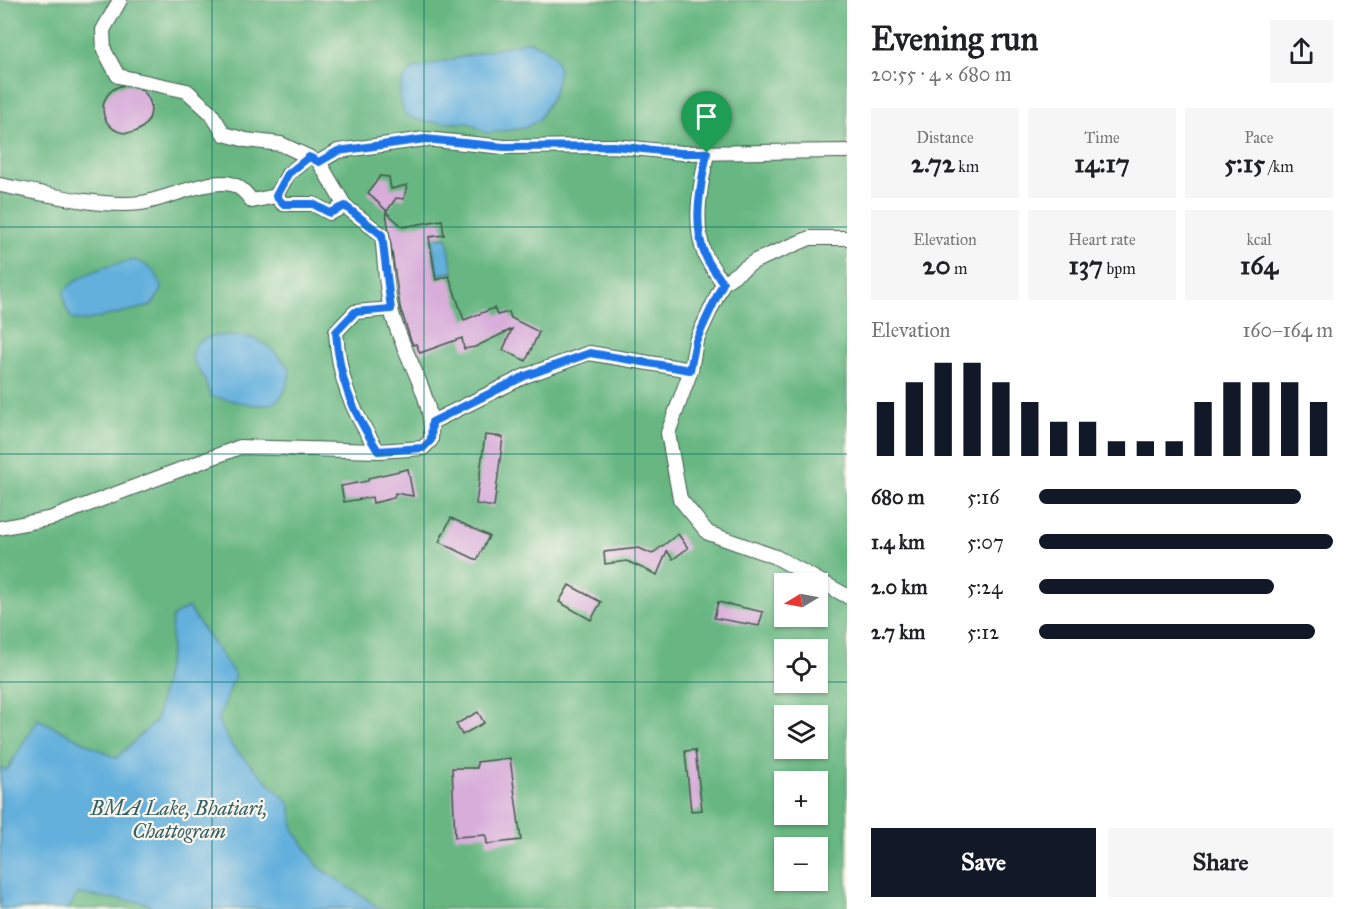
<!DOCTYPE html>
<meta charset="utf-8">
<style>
:root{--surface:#fff;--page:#f6f6f6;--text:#202124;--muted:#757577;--accent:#111827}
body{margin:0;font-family:"IM FELL Great Primer",serif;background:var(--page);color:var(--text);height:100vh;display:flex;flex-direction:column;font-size:22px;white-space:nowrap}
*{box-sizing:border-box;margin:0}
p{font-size:20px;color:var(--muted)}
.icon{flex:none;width:33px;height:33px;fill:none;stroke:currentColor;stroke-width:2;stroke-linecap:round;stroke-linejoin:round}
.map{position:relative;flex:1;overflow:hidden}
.sheet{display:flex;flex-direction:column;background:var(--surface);width:510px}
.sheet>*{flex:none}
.needle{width:39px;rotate:260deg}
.tools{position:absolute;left:774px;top:573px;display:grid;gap:12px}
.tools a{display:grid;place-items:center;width:54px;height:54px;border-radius:0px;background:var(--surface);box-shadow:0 2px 4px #0004;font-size:30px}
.pin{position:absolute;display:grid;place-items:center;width:51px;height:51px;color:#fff;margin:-62px -26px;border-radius:50% 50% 50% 0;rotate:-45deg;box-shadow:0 0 6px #0007}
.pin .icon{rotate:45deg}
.round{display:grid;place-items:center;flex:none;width:63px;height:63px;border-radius:0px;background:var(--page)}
.summary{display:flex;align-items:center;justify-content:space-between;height:102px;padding:0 24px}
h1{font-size:33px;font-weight:700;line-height:45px}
.figures{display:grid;grid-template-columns:repeat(3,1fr);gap:9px;height:102px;padding:6px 24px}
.figures div{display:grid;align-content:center;border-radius:0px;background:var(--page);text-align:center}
.figures b{font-size:26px;font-weight:700}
.figures small{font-size:16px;font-weight:400}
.figures p{font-size:16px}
.chart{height:168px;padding:12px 24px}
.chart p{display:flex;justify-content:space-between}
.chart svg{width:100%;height:108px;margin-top:6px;stroke:var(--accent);stroke-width:6}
.action{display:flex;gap:12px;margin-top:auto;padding:12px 24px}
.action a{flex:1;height:69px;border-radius:0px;background:var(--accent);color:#fff;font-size:24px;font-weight:700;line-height:69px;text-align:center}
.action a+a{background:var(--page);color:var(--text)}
ul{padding:0 24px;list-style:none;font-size:20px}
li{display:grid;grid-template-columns:96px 72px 1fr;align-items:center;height:45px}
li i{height:15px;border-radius:8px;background:var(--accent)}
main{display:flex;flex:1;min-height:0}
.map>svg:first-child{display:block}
.forest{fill:#67b782;stroke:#437a5b;stroke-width:1.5;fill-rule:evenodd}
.water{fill:#64b0dd;stroke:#427688;stroke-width:1.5}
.building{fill:#d8adda}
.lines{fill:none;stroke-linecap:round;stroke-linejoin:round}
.minor-casing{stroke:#3e564a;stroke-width:16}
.minor{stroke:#fff;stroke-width:14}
.route-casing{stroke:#fff;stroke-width:12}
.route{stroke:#1a73e8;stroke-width:8}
.grid{fill:none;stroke:#0f766e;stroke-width:1.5;stroke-opacity:0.55}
.labels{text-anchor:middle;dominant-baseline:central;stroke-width:4.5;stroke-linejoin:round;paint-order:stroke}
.water-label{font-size:20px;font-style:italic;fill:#346067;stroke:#fbf7ec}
</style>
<main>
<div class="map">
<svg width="847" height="909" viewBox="0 0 847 909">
<rect width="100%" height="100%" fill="#fbf7ec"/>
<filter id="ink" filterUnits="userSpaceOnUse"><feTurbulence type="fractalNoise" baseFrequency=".0167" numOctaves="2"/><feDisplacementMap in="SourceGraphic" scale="12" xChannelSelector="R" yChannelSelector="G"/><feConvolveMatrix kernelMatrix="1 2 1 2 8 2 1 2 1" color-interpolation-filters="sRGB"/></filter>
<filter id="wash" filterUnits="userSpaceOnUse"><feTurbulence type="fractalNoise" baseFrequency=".008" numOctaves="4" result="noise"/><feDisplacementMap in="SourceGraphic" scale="24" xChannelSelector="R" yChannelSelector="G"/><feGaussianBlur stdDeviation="1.35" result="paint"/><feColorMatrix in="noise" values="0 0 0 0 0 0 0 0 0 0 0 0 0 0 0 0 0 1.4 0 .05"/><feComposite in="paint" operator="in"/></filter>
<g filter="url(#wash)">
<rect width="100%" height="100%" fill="#efe5c8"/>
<path class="forest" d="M 0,0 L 847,0 L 847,909 L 0,909 ZM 784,584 L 818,584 L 818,616 L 784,616 ZM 784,650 L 818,650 L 818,682 L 784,682 ZM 784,716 L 818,716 L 818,748 L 784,748 ZM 784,782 L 818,782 L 818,814 L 784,814 ZM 784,848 L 818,848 L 818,880 L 784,880 Z"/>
<g class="water">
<path d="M 528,41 L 545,48 L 555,57 L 559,69 L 554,94 L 538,121 L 525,128 L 486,133 L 469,123 L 426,122 L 405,115 C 397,95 397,85 413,69 Z"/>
<polygon points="447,237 453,272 438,274 432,239"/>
<path d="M 134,260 C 151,266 158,272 162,290 L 151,306 L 84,321 L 72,319 L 65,306 L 64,291 C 83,271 108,266 134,260 Z"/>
<path d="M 210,336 C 255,336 260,334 290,369 C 285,425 247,400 211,397 L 204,378 L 192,359 L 195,344 Z"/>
<polygon points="188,607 235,675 218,721 232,746 290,804 294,831 319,867 381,909 152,909 147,903 78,894 68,909 0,909 0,768 7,770 38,719 116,758 156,721 171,649 172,617"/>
</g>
<g id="blocks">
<g class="building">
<circle cx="127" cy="109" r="24"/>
<polygon points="380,176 389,177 391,189 407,185 404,199 396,198 387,211 368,193"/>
<polygon points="386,212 403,227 442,220 444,235 429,237 436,280 449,276 464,320 494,308 497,315 509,312 511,318 539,332 526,361 503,350 512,329 475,347 464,349 462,338 420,353 416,344 413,345 410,338 400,307"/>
<polygon points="485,435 503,437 494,507 476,504"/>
<polygon points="408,469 413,496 395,493 394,498 373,503 372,497 344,502 341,486 368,481 368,478"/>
<polygon points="451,518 489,536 477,560 439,542"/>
<polygon points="678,534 688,548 673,559 667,551 657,575 627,561 605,564 604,552 639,548 652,554"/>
<polygon points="569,585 601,602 591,620 559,602"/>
<polygon points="718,602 763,612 759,626 714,618"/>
<polygon points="478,712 484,723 462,735 456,724"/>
<polygon points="695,750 702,810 691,811 685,751"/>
<polygon points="510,758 521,840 487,844 486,835 455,837 452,768 477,768 477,762"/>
</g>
</g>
</g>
<g filter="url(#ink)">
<use href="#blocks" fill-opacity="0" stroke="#3e564a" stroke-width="1.5"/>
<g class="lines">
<g class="minor-casing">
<g id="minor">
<polyline points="120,0 103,30 104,50 118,76 187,91 211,113 224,134 246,140 281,144 309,157 288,174 276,196"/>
<path d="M 707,153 C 701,184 692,224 705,255 C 710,265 717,274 723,283"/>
<path d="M 0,185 C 41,193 100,208 141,203 C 164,200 209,178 231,184 C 240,186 247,194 252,201 L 276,196 L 283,204 L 313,204 L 330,213 L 345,206"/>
<polyline points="691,370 668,433 680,499 708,533 776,557 847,596"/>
<polyline points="432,422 525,376 589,353 691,370 696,341 723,283 755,261 810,238 847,238"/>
<path d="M 378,451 C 352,410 339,381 336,332 L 355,312 L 391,309"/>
<path d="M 0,528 L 52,518 L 240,447 L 378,451 L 423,448 L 431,440 C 434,392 401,354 391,309 C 385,285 385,259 382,235 L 345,206 L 319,162 L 338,151 L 425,139 L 504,147 L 614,146 L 681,153 L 847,151"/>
</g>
</g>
<use href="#minor" class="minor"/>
</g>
</g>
<g class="lines" filter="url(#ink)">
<g class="route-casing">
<path id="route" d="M 425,139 L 504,147 L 614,146 L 681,153 L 707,153 C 701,184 692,224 705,255 C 709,265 717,274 723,283 L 696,341 L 690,370 L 590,353 L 525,376 L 432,422 L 431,440 L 423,448 L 378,451 C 352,410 339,380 336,332 L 355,312 L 391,309 L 382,235 L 345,206 L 330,213 L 313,204 L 283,204 L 276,196 L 288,174 L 309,157 L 319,162 L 338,151 Z"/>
</g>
<use href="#route" class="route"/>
</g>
<path class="grid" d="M 212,0 L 212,909M 424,0 L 424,909M 635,0 L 635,909M 0,227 L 847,227M 0,454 L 847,454M 0,682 L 784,682M 818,682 L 847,682"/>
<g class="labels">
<g class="water-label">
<text x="179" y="808">BMA Lake, Bhatiari,<tspan x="179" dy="23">Chattogram</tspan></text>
</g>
</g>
</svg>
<div class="tools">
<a><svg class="needle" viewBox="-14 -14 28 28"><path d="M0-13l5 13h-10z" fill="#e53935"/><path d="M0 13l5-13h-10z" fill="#757577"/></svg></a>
<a><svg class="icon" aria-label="locate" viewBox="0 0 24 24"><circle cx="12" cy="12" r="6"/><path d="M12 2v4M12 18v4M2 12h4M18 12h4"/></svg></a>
<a><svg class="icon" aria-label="layers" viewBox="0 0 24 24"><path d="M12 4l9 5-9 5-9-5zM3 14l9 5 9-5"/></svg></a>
<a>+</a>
<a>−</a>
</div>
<div class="pin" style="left:707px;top:153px;background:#1e9e55"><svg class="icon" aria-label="arrive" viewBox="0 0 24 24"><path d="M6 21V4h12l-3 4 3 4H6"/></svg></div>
</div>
<section class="sheet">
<div class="summary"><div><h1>Evening run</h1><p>20:55 · 4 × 680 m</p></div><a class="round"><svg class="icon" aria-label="share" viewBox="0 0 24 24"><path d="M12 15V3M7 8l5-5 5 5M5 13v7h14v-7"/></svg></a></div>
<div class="figures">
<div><p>Distance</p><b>2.72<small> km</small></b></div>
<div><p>Time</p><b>14:17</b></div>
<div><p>Pace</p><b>5:15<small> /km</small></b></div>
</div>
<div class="figures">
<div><p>Elevation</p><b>20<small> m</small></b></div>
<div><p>Heart rate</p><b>137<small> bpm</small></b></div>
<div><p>kcal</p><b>164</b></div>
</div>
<div class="chart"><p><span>Elevation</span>160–164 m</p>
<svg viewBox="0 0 160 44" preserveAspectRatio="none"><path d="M5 44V22M15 44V14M25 44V6M35 44V6M45 44V14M55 44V22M65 44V30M75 44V30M85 44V38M95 44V38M105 44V38M115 44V22M125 44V14M135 44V14M145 44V14M155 44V22"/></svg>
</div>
<ul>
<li><b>680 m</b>5:16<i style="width:89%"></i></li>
<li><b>1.4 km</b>5:07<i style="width:100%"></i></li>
<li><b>2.0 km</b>5:24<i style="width:80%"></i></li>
<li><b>2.7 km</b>5:12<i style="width:94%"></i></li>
</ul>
<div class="action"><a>Save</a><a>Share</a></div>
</section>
</main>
